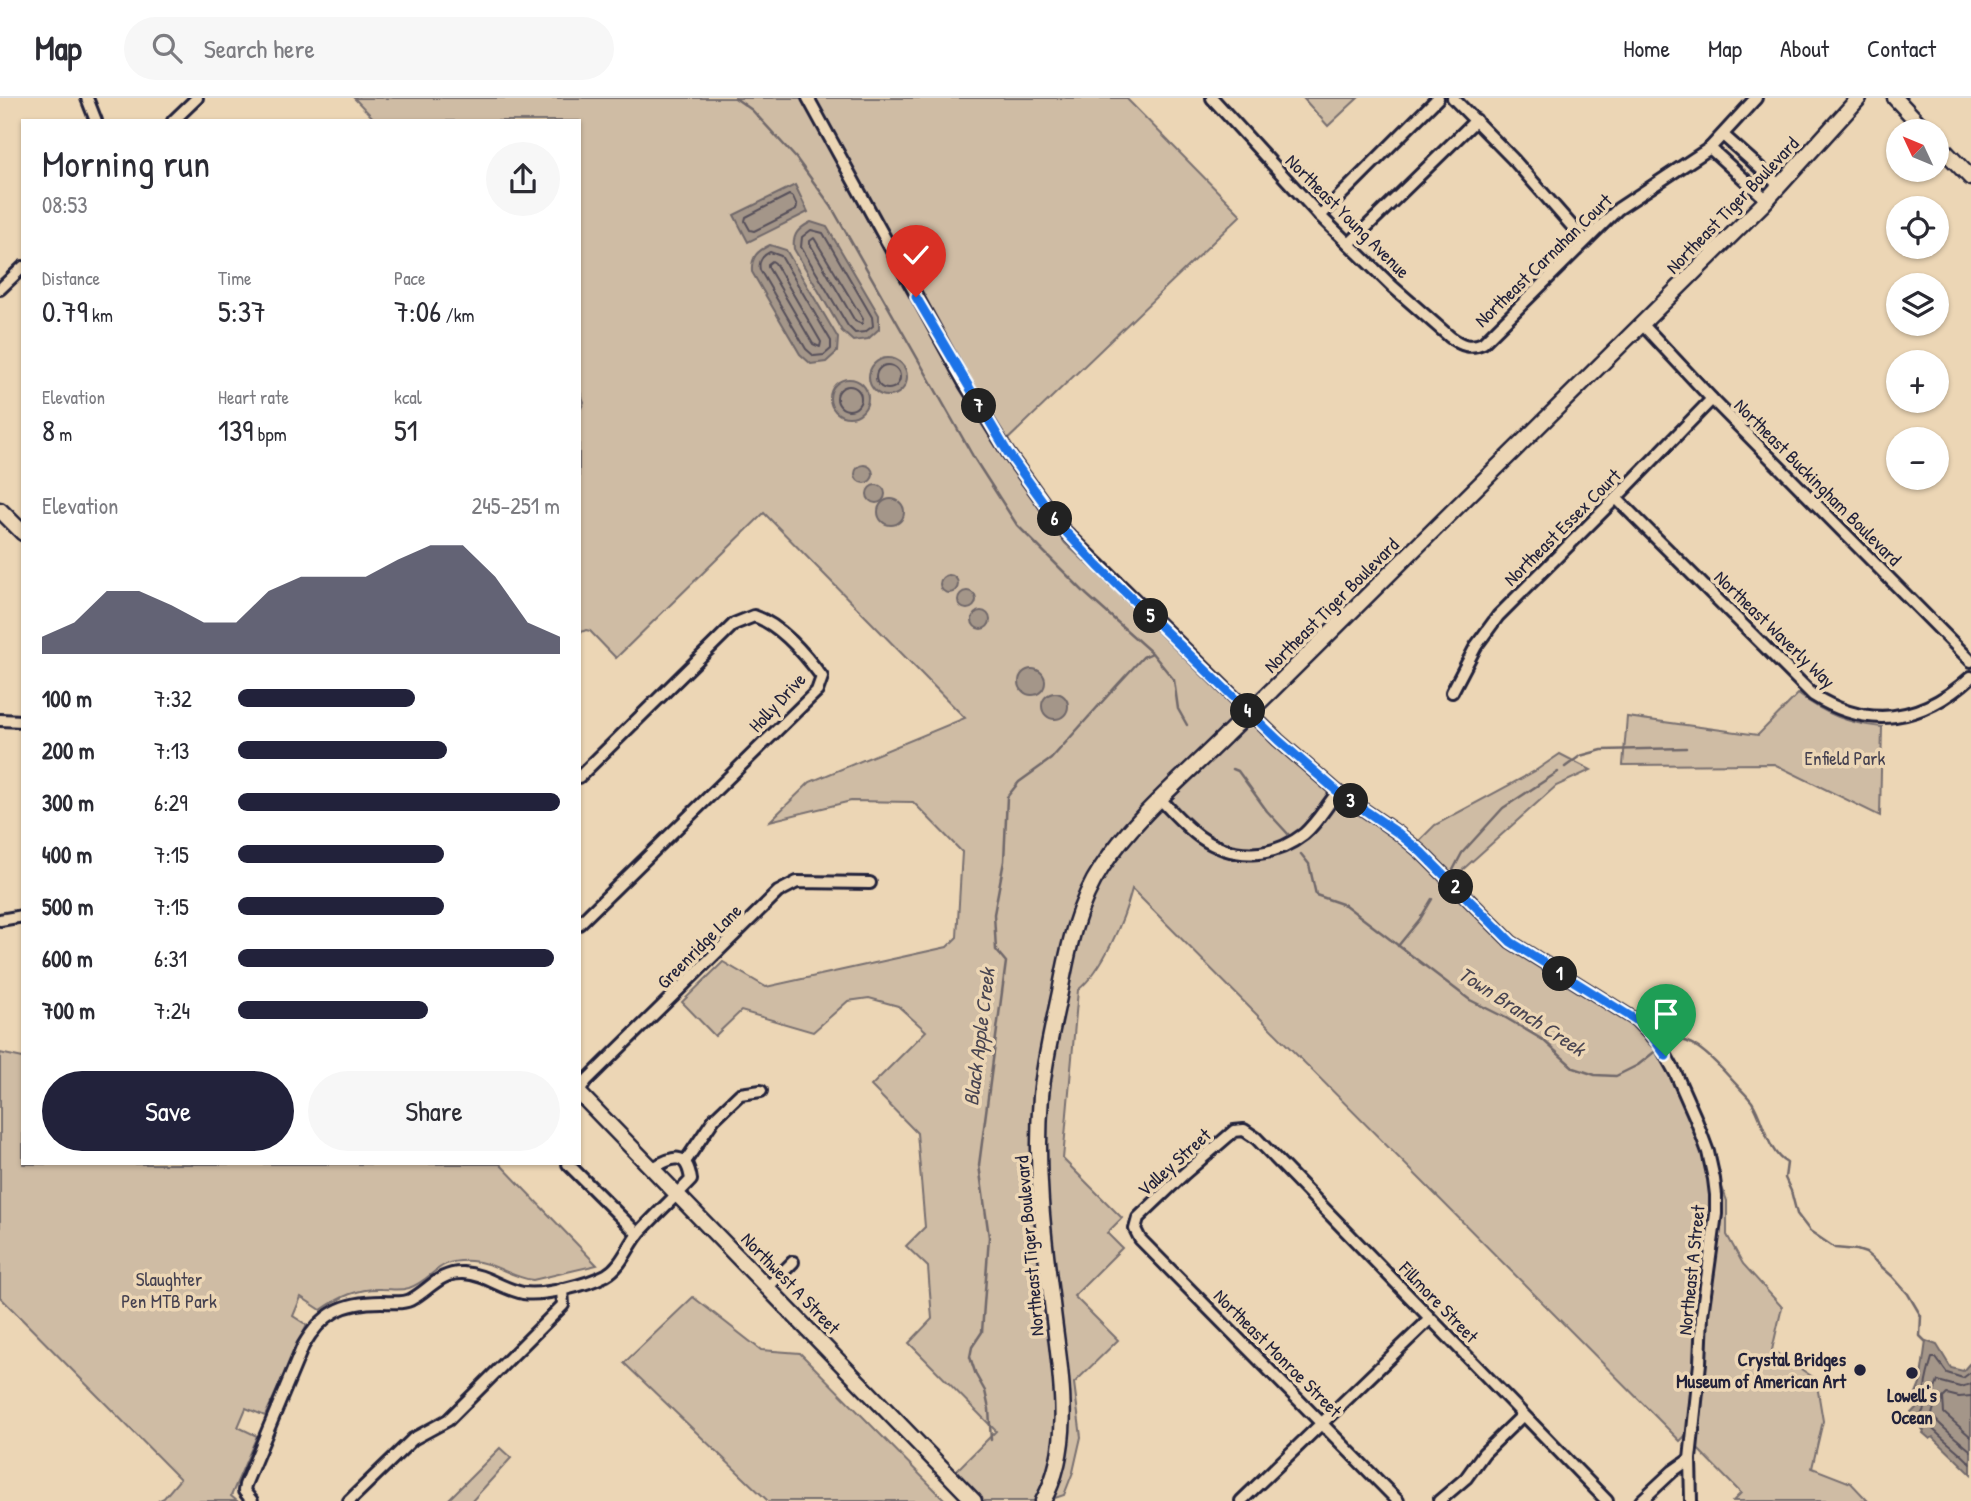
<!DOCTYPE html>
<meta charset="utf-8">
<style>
:root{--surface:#fff;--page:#f7f7f7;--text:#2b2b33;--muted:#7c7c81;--line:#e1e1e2;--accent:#22223b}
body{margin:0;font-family:"Patrick Hand",sans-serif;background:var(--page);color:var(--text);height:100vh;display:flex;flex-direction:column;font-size:26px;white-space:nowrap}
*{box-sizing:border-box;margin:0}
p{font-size:23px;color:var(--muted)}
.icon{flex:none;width:38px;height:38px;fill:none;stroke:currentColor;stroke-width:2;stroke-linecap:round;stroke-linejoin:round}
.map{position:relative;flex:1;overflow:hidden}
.side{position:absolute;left:21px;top:21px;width:560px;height:1046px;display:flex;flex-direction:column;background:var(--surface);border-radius:0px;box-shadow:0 2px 5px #0004}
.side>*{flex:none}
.needle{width:46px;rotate:314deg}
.buttons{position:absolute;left:1886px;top:21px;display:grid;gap:14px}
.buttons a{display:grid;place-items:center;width:63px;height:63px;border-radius:50%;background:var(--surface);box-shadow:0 2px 5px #0004;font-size:35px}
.pin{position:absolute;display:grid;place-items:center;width:60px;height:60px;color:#fff;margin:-72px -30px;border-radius:50% 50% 50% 0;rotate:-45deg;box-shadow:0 0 7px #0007}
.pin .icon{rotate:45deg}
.km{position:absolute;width:35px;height:35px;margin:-18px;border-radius:50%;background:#222;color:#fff;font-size:19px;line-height:35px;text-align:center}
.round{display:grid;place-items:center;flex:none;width:74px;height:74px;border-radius:37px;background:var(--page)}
.head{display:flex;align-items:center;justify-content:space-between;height:119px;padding:0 21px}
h1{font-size:38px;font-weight:600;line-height:52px}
.figures{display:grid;grid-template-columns:repeat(3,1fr);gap:10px;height:119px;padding:7px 21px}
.figures div{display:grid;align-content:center}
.figures b{font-size:30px;font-weight:600}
.figures small{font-size:19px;font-weight:400}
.figures p{font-size:19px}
.chart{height:196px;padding:14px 21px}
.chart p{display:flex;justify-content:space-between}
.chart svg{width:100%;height:126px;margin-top:7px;fill:var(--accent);opacity:.7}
.cta{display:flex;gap:14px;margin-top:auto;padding:14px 21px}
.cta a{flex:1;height:80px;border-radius:42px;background:var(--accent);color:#fff;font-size:28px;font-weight:600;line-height:80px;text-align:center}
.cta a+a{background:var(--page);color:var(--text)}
ul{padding:0 21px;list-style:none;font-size:23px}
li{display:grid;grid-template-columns:112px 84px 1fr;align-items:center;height:52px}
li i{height:18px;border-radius:9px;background:var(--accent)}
header{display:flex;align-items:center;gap:42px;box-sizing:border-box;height:98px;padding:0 35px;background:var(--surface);border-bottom:2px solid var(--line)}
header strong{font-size:33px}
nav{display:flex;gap:38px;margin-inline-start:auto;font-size:24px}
.search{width:490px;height:63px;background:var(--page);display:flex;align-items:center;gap:18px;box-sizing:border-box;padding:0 24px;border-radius:38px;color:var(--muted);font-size:26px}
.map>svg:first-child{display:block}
.green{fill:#cfbca4;stroke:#786f70;stroke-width:2}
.water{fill:#a49689;stroke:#70686a;stroke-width:2}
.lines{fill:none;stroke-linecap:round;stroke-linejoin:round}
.shore{stroke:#56505a;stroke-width:2}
.stream{stroke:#70686a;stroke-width:2.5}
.street-casing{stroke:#22223b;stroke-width:16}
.secondary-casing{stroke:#22223b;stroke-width:19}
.street{stroke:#ecd6b5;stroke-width:10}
.secondary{stroke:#ecd6b5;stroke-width:14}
.secondary-bridge-casing{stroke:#22223b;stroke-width:19;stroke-linecap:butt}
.secondary-bridge{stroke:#ecd6b5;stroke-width:14}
.route-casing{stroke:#fff;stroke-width:14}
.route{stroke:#1a73e8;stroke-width:9}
.poi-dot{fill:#22223b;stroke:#ecd6b5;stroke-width:2.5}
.labels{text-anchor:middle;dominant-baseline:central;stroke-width:7;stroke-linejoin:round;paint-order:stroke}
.street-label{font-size:19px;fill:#22223b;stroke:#ecd6b5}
.park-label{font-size:19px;fill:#454150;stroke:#ecd6b5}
.poi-label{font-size:19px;font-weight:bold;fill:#22223b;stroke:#ecd6b5;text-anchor:end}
.water-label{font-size:21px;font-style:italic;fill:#494552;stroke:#ecd6b5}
</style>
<header>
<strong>Map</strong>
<div class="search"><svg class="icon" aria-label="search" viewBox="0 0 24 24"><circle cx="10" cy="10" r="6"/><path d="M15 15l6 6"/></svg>Search here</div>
<nav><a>Home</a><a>Map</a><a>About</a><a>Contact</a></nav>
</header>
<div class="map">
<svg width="1971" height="1403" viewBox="0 0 1971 1403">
<rect width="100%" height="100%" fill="#ecd6b5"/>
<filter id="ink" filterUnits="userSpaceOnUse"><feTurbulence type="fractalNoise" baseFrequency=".0143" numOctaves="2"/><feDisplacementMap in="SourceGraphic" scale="14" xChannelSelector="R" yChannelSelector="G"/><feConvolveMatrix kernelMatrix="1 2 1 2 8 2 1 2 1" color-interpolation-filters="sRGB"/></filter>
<g filter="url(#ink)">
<g class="green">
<path d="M 354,0 L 1126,0 L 1241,117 L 999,350 L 1065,445 L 1226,596 L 1361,705 L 1355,713 L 1363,714 L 1412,750 L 1435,727 L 1535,673 L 1560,656 L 1591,672 L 1556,688 L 1450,783 L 1511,843 L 1644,930 L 1685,986 L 1727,1103 L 1727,1137 L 1743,1166 L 1782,1209 L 1772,1252 L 1816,1281 L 1823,1323 L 1812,1370 L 1851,1385 L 1868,1403 L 1733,1403 L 1741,1395 L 1685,1338 L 1680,1343 L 1132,791 C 1124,822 1103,872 1078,892 L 1063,1061 L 1122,1120 L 1107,1135 L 1122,1150 L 1074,1198 L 1118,1242 L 1074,1285 L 1081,1339 L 1073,1374 L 1064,1397 L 1046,1403 L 982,1403 L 954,1375 L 996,1333 L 909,1245 L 932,1221 L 928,1169 L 906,1148 L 925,1129 L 917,1035 L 871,988 L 926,933 L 898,908 L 869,900 L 848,903 L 813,934 L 741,913 L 715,938 L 682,904 L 723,864 L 766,889 L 947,849 L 957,839 L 962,754 L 913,704 L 851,703 L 770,723 L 810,684 L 965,620 L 764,415 L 616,560 L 590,533 L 586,532 L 579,535 L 579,314 L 584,304 L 579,291 L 579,23 L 376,23 Z"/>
<polygon points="1303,0 1358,0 1328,28"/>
<path d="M 1798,596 C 1825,616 1849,626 1882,629 L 1880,718 L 1774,666 L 1623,667 L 1627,619 L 1758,637 Z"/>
<path d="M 0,955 L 23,960 L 23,1066 L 500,1066 L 597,1167 L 533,1182 C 512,1180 494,1164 471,1163 C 434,1161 435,1181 409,1190 C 399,1193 392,1191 382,1191 C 358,1190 340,1199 321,1212 L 301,1199 L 293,1218 L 307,1227 L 265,1318 L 246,1310 L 238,1329 L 257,1338 L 231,1398 L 237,1403 L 158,1403 L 164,1400 L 180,1381 L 0,1199 Z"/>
<polygon points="693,1199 761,1252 800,1255 946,1403 768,1403 624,1265"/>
<polygon points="500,1350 511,1360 472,1403 447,1403"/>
</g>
<g class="water">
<polygon points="795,87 808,114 748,144 734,117"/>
<path d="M 811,124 L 827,129 L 879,217 L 879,231 L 868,241 L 853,243 L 842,233 L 794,151 C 792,136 799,130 811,124 Z"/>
<path d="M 770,147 L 786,152 L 838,240 L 837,254 L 826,264 L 811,266 L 800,256 L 752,174 C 751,159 757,153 770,147 Z"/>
<circle cx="888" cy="279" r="19"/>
<circle cx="849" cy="300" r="19"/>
<circle cx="864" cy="376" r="9"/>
<circle cx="876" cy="396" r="9"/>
<circle cx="891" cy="414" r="13"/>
<circle cx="949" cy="486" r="9"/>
<circle cx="967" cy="502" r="9"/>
<circle cx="981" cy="522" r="9"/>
<circle cx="1032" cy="584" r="13"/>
<circle cx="1055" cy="608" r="13"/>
<polygon points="1926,1243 1937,1247 1951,1270 1963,1273 1969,1266 1971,1269 1971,1376 1933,1339 1930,1341 1923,1335 1924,1333 1910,1316 1918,1308 1914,1301 1920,1286"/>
</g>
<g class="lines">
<g class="shore">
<polygon points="789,97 793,99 797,108 796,112 754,133 750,132 745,123 746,119"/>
<polygon points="811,132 823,135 872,219 873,228 865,234 855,235 848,228 801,149 802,139"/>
<polygon points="814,140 863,221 862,226 855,223 810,146 810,143"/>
<path d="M 770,154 L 781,158 L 831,243 L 831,251 L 824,257 L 814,258 L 806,251 L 760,172 C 758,163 762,158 770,154 Z"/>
<polygon points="772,163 775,165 821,244 820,249 813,246 768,169 768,166"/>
<circle cx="888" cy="279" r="12"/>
<circle cx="849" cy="300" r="12"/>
<path d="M 1971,1274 L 1963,1280 L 1947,1275 L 1936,1260 L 1932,1260 C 1928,1273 1922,1297 1925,1309 L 1921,1317 C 1931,1334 1956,1349 1971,1366"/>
<path d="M 1971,1286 L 1960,1289 L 1938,1283 L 1932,1299 L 1934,1309 L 1932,1317 C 1937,1326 1961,1344 1971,1353"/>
<polyline points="1971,1298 1959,1299 1947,1296 1943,1300 1944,1315 1971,1339"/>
</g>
<g class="stream">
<polyline points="735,0 752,12 796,60 831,108 974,360 1017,427 1087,497 1152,555 1174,582 1178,611 1187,627"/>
<polyline points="1565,669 1580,658 1602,652 1686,650"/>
<polyline points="1233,671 1238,673 1267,713 1289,737"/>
<polyline points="1301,756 1309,766 1316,797 1345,807 1470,902 1506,920 1543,942 1574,970 1595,977 1616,978 1638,967 1658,951"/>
<polyline points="1453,772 1462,755 1503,710 1558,674"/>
<polyline points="1398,848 1420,821 1432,801"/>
<path d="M 1663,946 C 1687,928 1720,969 1734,984 C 1740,991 1747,997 1752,1004 C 1764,1023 1767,1054 1787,1065 L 1785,1080 L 1791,1093 L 1797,1116 L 1810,1133 L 1835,1150 L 1857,1152 L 1866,1155 L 1892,1178 L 1908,1196 L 1921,1218 L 1920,1238 L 1926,1244"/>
<polyline points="991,1342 989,1311 985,1293 976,1277 970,1259 972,1249 982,1234 989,1139 979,1067 1006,864 996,852 994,816 1004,763 1007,699 1019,684 1051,661 1119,585 1143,559 1152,555"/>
</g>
<g class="street-casing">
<g id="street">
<polyline points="87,0 96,23"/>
<polyline points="808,0 965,286 1008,355 1062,430 1278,642 1338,694 1398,735 1421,754 1511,844 1636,922 1660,947 1676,976 1695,1019 1708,1054 1714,1081 1716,1097 1716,1116 1702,1217 1700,1265 1690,1361 1691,1403"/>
<path d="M 1212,0 L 1320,118 L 1393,189 L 1450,239 C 1461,247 1470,251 1483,245 L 1618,111 L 1710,50 L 1756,0"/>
<polyline points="1453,0 1513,61 1585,143"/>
<polyline points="173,23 197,0"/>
<polyline points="1723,37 1780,88"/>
<polyline points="1710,50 1767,102"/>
<polyline points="1320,118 1438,0"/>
<polyline points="1349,146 1476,22"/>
<polyline points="0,191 23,169"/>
<polyline points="1643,227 1712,301 1971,563"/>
<path d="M 1616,400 L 1813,597 C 1870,633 1923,623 1971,579"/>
<polyline points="1452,594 1476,548 1498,518 1616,400 1712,301"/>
<polyline points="0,622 23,623"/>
<path d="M 579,679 L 734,526 L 754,518 C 781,527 805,556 822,579 L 817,593 L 579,826"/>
<path d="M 1161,702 C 1173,714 1186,729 1200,739 C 1233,762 1272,761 1304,736 C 1318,724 1326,708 1338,694"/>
<polyline points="0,822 23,818"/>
<polyline points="579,994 586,983 778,794 797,784 870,785"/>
<polyline points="685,1064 714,1021 740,996 761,993"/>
<polyline points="568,1066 638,1136"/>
<polyline points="768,1189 793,1164"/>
<path d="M 252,1403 L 244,1393 L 245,1387 L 303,1248 C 322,1215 343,1204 381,1204 C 390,1204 405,1206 412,1201 C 430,1191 440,1174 463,1175 C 485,1176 502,1191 523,1195 C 545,1198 586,1187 606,1177 C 622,1168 628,1148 639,1135 C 655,1117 674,1100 691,1082 C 687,1053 673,1058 653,1070"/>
<polyline points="349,1403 413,1341 448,1322 563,1207 562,1191"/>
<polyline points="1241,1403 1430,1221"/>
<polyline points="1398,1403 1140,1141 1135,1131 1138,1120 1184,1076 1234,1033 1244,1032 1256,1040 1607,1403"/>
<polyline points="1439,1403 1466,1380 1484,1355 1523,1317"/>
<polyline points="1641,1403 1673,1373 1690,1361"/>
</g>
</g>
<g class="secondary-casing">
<g id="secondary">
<polyline points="1895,0 1926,33"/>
<polyline points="1937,45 1971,80"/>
<polyline points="0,412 23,435"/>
<polyline points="1270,594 1762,107 1859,0"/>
<polyline points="579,995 974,1403"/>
<path d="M 1043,1403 C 1076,1343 1059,1269 1052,1205 C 1043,1136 1035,1068 1041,998 C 1044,964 1053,928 1060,894 C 1068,851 1077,806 1102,769 C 1133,721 1185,678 1225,638"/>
</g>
</g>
<use href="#street" class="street"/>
<use href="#secondary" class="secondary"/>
<g class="secondary-bridge-casing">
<polyline id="secondary-bridge" points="1225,638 1270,594"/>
</g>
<use href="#secondary-bridge" class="secondary-bridge"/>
</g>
</g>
<g class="lines" filter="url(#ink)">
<g class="route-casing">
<polyline id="route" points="916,199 1008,355 1062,430 1098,468 1278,642 1338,694 1398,735 1421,754 1511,844 1636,922 1651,937 1666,958"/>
</g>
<use href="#route" class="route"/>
</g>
<g class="poi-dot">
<circle cx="1860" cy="1272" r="7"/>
<circle cx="1912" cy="1275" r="7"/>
</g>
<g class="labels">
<g class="street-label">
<text transform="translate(1732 107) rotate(-46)">Northeast Tiger Boulevard</text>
<text transform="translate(1348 118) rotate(45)">Northeast Young Avenue</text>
<text transform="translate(1543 162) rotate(-44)">Northeast Carnahan Court</text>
<text transform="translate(1818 384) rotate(45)">Northeast Buckingham Boulevard</text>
<text transform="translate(1562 429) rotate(-45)">Northeast Essex Court</text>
<text transform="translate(1331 507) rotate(-45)">Northeast Tiger Boulevard</text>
<text transform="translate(1775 531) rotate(44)">Northeast Waverly Way</text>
<text transform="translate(777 604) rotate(-47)">Holly Drive</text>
<text transform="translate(699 848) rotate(-45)">Greenridge Lane</text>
<text transform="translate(1174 1064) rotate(-42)">Valley Street</text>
<text transform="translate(1029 1148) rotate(-95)">Northeast Tiger Boulevard</text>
<text transform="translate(1691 1172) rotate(-84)">Northeast A Street</text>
<text transform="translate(791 1185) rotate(46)">Northwest A Street</text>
<text transform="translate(1439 1204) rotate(46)">Fillmore Street</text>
<text transform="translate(1278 1255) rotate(45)">Northeast Monroe Street</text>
</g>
<g class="park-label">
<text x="1845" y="660">Enfield Park</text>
<text x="169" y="1181">Slaughter<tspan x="169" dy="22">Pen MTB Park</tspan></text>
</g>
<g class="poi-label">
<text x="1846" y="1261">Crystal Bridges<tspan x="1846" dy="22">Museum of American Art</tspan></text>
<text x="1912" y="1297" text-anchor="middle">Lowell's<tspan x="1912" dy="22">Ocean</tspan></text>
</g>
<g class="water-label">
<text transform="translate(1522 913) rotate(33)">Town Branch Creek</text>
<text transform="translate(979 939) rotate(-83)">Black Apple Creek</text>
</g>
</g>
</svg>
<div class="buttons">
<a><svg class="needle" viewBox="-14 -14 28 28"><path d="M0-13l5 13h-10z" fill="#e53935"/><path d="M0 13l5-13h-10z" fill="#7c7c81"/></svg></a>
<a><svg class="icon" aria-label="locate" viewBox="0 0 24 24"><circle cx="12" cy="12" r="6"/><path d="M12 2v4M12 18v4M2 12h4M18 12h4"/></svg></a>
<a><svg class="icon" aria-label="layers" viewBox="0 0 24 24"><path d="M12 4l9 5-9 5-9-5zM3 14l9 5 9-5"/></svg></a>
<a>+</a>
<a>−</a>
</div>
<div class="pin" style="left:1666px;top:958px;background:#1e9e55"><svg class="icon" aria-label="arrive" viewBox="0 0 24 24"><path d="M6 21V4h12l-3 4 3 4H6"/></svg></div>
<div class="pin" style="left:916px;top:199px;background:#d93025"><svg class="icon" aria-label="check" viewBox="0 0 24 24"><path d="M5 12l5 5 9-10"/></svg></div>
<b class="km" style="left:1560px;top:876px">1</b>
<b class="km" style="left:1456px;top:789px">2</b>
<b class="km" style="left:1351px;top:703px">3</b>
<b class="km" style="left:1248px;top:613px">4</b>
<b class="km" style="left:1151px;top:518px">5</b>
<b class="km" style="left:1055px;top:421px">6</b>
<b class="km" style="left:979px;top:308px">7</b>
<section class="side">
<div class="head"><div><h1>Morning run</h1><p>08:53</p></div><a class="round"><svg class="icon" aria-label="share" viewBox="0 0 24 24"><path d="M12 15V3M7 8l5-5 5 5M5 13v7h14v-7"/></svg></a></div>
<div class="figures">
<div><p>Distance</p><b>0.79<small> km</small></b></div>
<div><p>Time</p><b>5:37</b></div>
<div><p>Pace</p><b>7:06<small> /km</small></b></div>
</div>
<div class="figures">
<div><p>Elevation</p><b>8<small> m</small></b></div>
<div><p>Heart rate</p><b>139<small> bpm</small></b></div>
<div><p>kcal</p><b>51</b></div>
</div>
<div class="chart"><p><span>Elevation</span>245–251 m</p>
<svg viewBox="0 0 160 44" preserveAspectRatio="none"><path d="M0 44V38L10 33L20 22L30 22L40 27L50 33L60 33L70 22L80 17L90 17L100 17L110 11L120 6L130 6L140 17L150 33L160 38V44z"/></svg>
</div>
<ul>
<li><b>100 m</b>7:32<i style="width:55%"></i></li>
<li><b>200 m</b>7:13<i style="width:65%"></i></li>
<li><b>300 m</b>6:29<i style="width:100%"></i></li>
<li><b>400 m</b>7:15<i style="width:64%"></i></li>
<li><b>500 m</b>7:15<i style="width:64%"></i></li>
<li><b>600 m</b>6:31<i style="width:98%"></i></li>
<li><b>700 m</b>7:24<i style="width:59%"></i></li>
</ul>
<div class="cta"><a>Save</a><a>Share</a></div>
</section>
</div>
